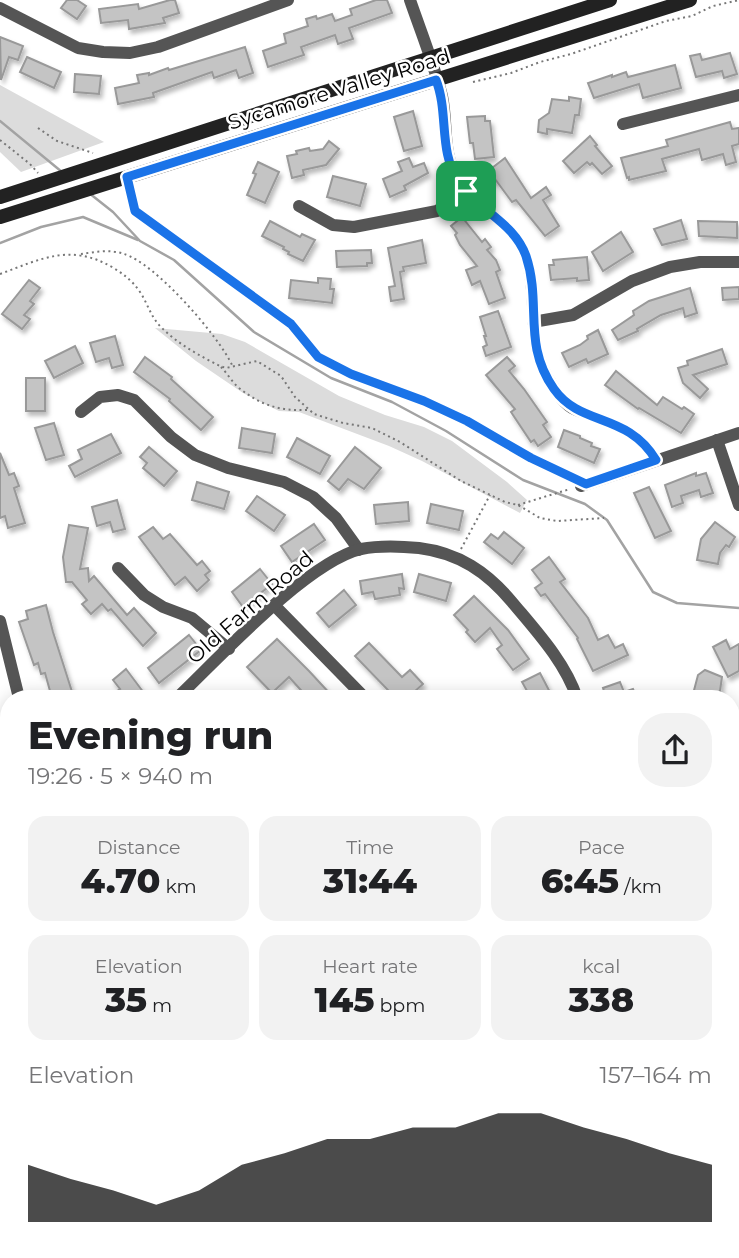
<!DOCTYPE html>
<meta charset="utf-8">
<style>
:root{--surface:#fff;--page:#f2f2f2;--text:#202124;--muted:#757577;--accent:#000}
body{margin:0;font-family:Montserrat,sans-serif;background:var(--page);color:var(--text);height:100vh;display:flex;flex-direction:column;font-size:26px;white-space:nowrap}
*{box-sizing:border-box;margin:0}
p{font-size:23px;color:var(--muted)}
.icon{flex:none;width:38px;height:38px;fill:none;stroke:currentColor;stroke-width:2;stroke-linecap:round;stroke-linejoin:round}
.map{position:relative;flex:1;overflow:hidden}
.details{position:absolute;left:0px;top:690px;width:740px;height:569px;display:flex;flex-direction:column;background:var(--surface);border-radius:28px 28px 0 0;box-shadow:0 4px 18px #0003}
.details>*{flex:none}
.pin{position:absolute;display:grid;place-items:center;width:60px;height:60px;color:#fff;margin:-30px;border-radius:14px;box-shadow:0 4px 10px #0006}
.round{display:grid;place-items:center;flex:none;width:74px;height:74px;border-radius:28px;background:var(--page)}
.summary{display:flex;align-items:center;justify-content:space-between;height:119px;padding:0 28px}
h1{font-size:38px;font-weight:800;line-height:52px}
.metrics{display:grid;grid-template-columns:repeat(3,1fr);gap:10px;height:119px;padding:7px 28px}
.metrics div{display:grid;align-content:center;border-radius:18px;background:var(--page);text-align:center}
.metrics b{font-size:35px;font-weight:800}
.metrics small{font-size:19px;font-weight:400}
.metrics p{font-size:19px}
.chart{height:196px;padding:14px 28px}
.chart p{display:flex;justify-content:space-between}
.chart svg{width:100%;height:126px;margin-top:7px;fill:var(--accent);opacity:.7}
.map>svg:first-child{display:block}
.green{fill:#dcdcdc}
.lines{fill:none;stroke-linecap:round;stroke-linejoin:round}
.stream{stroke:#a3a3a3;stroke-width:2.5}
.building{fill:#c4c4c4;stroke:#999;stroke-width:2;filter:url(#shadow)}
.path{stroke:#777;stroke-width:2;stroke-dasharray:2 3.5;stroke-linecap:butt}
.lane{stroke:#555;stroke-width:6}
.street{stroke:#555;stroke-width:12}
.secondary{stroke:#222;stroke-width:14}
.route-casing{stroke:#fff;stroke-width:14}
.route{stroke:#1a73e8;stroke-width:9}
.labels{text-anchor:middle;dominant-baseline:central;stroke-width:5;stroke-linejoin:round;paint-order:stroke}
.street-label{font-size:21px;fill:#000;stroke:#fff}
</style>
<div class="map">
<svg width="739" height="1258" viewBox="0 0 739 1258">
<defs>
<filter id="shadow"><feDropShadow dx="2.5" dy="4" stdDeviation="2" flood-color="#0004"/></filter>
</defs>
<rect width="100%" height="100%" fill="#fff"/>
<g class="green">
<polygon points="0,85 104,142 21,172 0,152"/>
<polygon points="155,328 222,334 245,342 339,396 385,415 424,427 452,441 507,482 527,500 520,513 422,461 389,446 299,412 279,411 243,393 196,361"/>
<polygon points="293,1250 528,1250 528,1251 523,1258 296,1258"/>
</g>
<g class="lines">
<g class="stream">
<polyline points="0,121 62,172"/>
<polyline points="89,193 113,212 140,241 174,260 254,332 331,378 392,402 446,431 523,480 585,504 607,520 653,592 677,603 739,608"/>
<polyline points="0,243 41,227 83,217 138,240"/>
</g>
</g>
<g class="building">
<polygon points="67,0 77,0 86,6 77,19 61,8"/>
<polygon points="170,0 175,0 179,13 163,18 165,23 129,29 128,20 101,23 99,9 138,4 139,9"/>
<polygon points="376,0 387,0 392,13 349,28 353,39 338,44 335,35 301,47 304,55 268,67 263,51 286,43 284,34 308,26 306,19 316,16 317,19 332,14 335,21 352,15 350,9"/>
<polygon points="0,37 23,46 18,60 9,57 1,80"/>
<polygon points="245,47 253,73 239,78 236,70 214,78 212,72 153,93 154,97 118,104 115,88 139,83 137,75 149,73 149,75 168,68 169,70"/>
<polygon points="730,53 737,74 724,78 722,71 696,77 690,56 700,54 702,60"/>
<polygon points="27,57 61,72 54,88 20,72"/>
<polygon points="675,65 681,88 643,98 639,84 594,98 588,83 612,75 612,77 626,72 628,77"/>
<polygon points="75,74 101,76 99,94 74,92"/>
<polygon points="569,97 581,99 579,115 575,115 572,133 547,129 547,134 538,132 539,120 549,113 552,99 569,101"/>
<polygon points="413,111 422,146 404,151 394,117"/>
<polygon points="485,116 485,121 490,121 494,157 475,159 473,143 470,143 467,117"/>
<polygon points="730,122 732,129 739,128 739,144 732,146 736,162 726,165 723,154 702,160 699,149 662,159 666,171 629,180 629,177 627,178 621,158 668,146 666,140"/>
<polygon points="590,136 597,145 595,146 612,166 602,174 592,163 590,165 587,162 574,173 563,161"/>
<polygon points="329,141 339,149 326,165 303,170 304,175 292,178 287,156 297,154 296,151 309,148 310,151 323,149"/>
<polygon points="409,158 413,167 424,163 428,173 404,186 406,190 390,197 383,179 402,171 398,162"/>
<polygon points="505,158 531,198 546,187 551,195 543,200 559,226 545,236 516,200 512,202 495,179 492,181 488,174 488,171"/>
<polygon points="258,162 279,172 265,203 247,195 256,174 253,173"/>
<polygon points="333,176 366,184 360,206 327,197"/>
<polygon points="462,217 482,242 485,239 491,247 487,250 496,260 500,270 496,272 505,298 489,304 480,281 472,285 466,270 477,266 460,245 455,235 457,233 451,226"/>
<polygon points="681,220 687,239 662,245 654,229"/>
<polygon points="270,221 300,237 302,234 315,240 303,261 288,254 289,252 283,249 284,247 262,236"/>
<polygon points="698,221 737,222 737,238 699,236"/>
<polygon points="621,232 633,252 603,271 592,252"/>
<polygon points="422,240 426,263 403,267 404,271 400,272 404,299 391,301 389,287 395,286 388,248"/>
<polygon points="371,250 372,263 367,263 367,266 337,267 336,251"/>
<polygon points="587,257 589,280 577,281 577,278 551,280 549,265 554,265 553,260"/>
<polygon points="318,278 331,279 330,289 334,289 332,303 289,298 291,280 318,283"/>
<polygon points="29,280 40,288 30,301 34,304 24,315 30,319 22,329 2,314"/>
<polygon points="739,287 739,299 723,300 722,288"/>
<polygon points="690,288 697,313 685,317 683,308 661,315 637,329 638,331 618,340 612,330 634,315 633,311 649,301"/>
<polygon points="498,311 511,347 486,356 483,347 487,345 484,336 486,336 480,317"/>
<polygon points="598,330 608,354 588,363 586,359 569,367 562,353 580,345 588,339 587,336"/>
<polygon points="115,336 123,365 112,368 109,358 96,362 90,343"/>
<polygon points="75,346 83,363 54,378 45,361"/>
<polygon points="722,349 727,364 693,375 708,389 700,398 683,383 678,368 688,365 687,361"/>
<polygon points="145,357 172,377 171,379 213,417 201,430 169,401 170,399 134,372"/>
<polygon points="507,357 515,366 509,371 524,389 547,422 543,425 551,437 538,446 534,440 531,442 511,412 515,409 486,375"/>
<polygon points="616,371 657,405 663,397 682,409 684,407 694,414 681,433 639,408 638,409 605,385"/>
<rect x="26" y="378" width="19" height="33"/>
<polygon points="54,423 64,455 46,460 35,428"/>
<polygon points="242,428 275,434 272,453 239,448"/>
<polygon points="564,430 580,436 580,438 592,443 591,446 600,449 594,463 558,447"/>
<polygon points="111,434 121,453 75,477 69,466 82,459 78,450"/>
<polygon points="297,438 330,456 320,474 287,457"/>
<polygon points="149,447 177,471 164,486 143,468 147,463 140,457"/>
<polygon points="355,447 381,468 364,489 348,479 339,490 328,481"/>
<polygon points="0,453 9,475 14,473 19,486 14,488 25,523 8,528 5,516 0,518"/>
<polygon points="696,473 696,476 706,473 713,493 701,497 699,490 681,496 683,503 672,507 665,485"/>
<polygon points="197,482 229,492 224,509 192,500"/>
<polygon points="649,487 671,531 655,538 634,493"/>
<polygon points="257,496 285,515 274,531 246,511"/>
<polygon points="117,500 125,529 113,532 110,522 97,526 92,507"/>
<polygon points="408,502 409,521 376,524 374,505"/>
<polygon points="431,504 463,511 459,530 427,523"/>
<polygon points="715,522 735,537 729,547 726,545 720,553 718,564 697,560 701,539"/>
<polygon points="314,524 325,540 292,562 281,546"/>
<polygon points="69,525 88,528 80,569 88,568 89,581 94,576 127,615 134,608 156,633 143,646 111,609 108,611 102,604 91,614 82,604 87,600 72,582 66,582 63,557"/>
<polygon points="153,527 163,539 170,534 197,565 202,561 210,571 205,575 209,580 197,591 185,577 175,585 139,537"/>
<polygon points="504,532 524,548 512,564 484,542 491,534 498,539"/>
<polygon points="549,557 565,579 560,582 588,618 598,640 608,635 615,648 623,644 628,655 593,671 577,639 578,638 545,594 541,596 535,588 542,583 532,570"/>
<polygon points="260,569 272,584 243,607 232,592"/>
<polygon points="402,574 404,589 399,588 400,595 375,599 373,592 362,594 360,581"/>
<polygon points="419,574 451,583 446,601 414,592"/>
<polygon points="344,590 356,605 329,627 317,613"/>
<polygon points="474,596 508,630 529,659 513,670 497,649 502,645 490,628 475,642 466,632 468,630 454,615"/>
<polygon points="46,605 53,632 74,698 33,698 33,696 50,691 45,673 41,674 38,663 34,665 19,622 28,619 26,611"/>
<polygon points="189,635 201,650 159,683 148,668"/>
<polygon points="277,639 309,671 334,698 308,698 289,677 272,693 247,667"/>
<polygon points="726,640 730,649 739,644 739,671 728,677 713,647"/>
<polygon points="369,643 402,677 410,670 423,684 413,693 418,698 391,698 386,693 388,690 355,656"/>
<polygon points="126,669 144,693 138,698 107,698 120,689 113,680"/>
<polygon points="705,670 722,677 719,698 692,698 698,675"/>
<polygon points="540,673 553,698 531,698 522,682"/>
<polygon points="620,682 624,692 633,689 637,698 606,698 603,688"/>
<polygon points="9,798 9,816 0,817 0,799"/>
<polygon points="9,859 9,885 0,887 0,862"/>
<polygon points="9,934 9,961 0,961 0,949 3,948 0,936"/>
<polygon points="9,1023 9,1049 0,1044 0,1038"/>
<polygon points="0,1080 9,1083 9,1102 0,1099"/>
<polygon points="65,1250 84,1250 106,1256 105,1258 62,1258"/>
<polygon points="585,1250 713,1250 714,1254 689,1258 572,1258"/>
</g>
<g class="lines">
<g class="path">
<polyline points="473,82 511,73 540,62 571,54 666,21 692,16 713,6 739,0"/>
<polyline points="38,128 57,141 93,153"/>
<polyline points="0,140 30,164 38,173"/>
<polyline points="142,216 291,323 319,357 351,374 424,401 467,421 531,458 572,476"/>
<path d="M 81,254 C 94,252 111,249 124,254 C 155,263 218,335 232,365"/>
<path d="M 0,274 C 41,259 70,243 112,267 C 123,274 132,280 140,292 C 148,304 151,318 162,328 C 178,344 200,356 220,366 L 226,368 L 257,361 L 281,376 L 295,397 L 314,414 L 343,423 L 372,428 L 400,442 L 461,481 L 505,502 L 518,505 L 540,518 L 557,521 L 604,518"/>
<path d="M 221,367 C 227,373 232,382 239,388 C 262,406 280,411 308,410"/>
<polyline points="518,505 570,489"/>
<polyline points="461,549 490,495"/>
<polyline points="302,1250 304,1258"/>
<polyline points="430,1250 433,1258"/>
<polyline points="433,1256 443,1253 442,1250"/>
</g>
<polyline class="lane" points="127,177 135,211"/>
<g class="street">
<path d="M 410,0 C 421,32 434,64 442,96 C 448,124 442,152 457,178 C 474,210 514,220 526,257 C 540,301 524,344 552,385 C 556,392 562,400 569,406 C 575,411 585,413 593,416 C 620,426 641,435 656,460"/>
<polyline points="0,8 78,48 103,52 130,53 158,47 288,0"/>
<polyline points="623,124 739,95"/>
<polyline points="299,206 333,225 354,227 437,211 466,191"/>
<polyline points="533,322 573,315 632,281 670,267 700,262 739,262"/>
<polyline points="81,412 100,397 118,395 134,400 171,437 195,455 228,468 284,482 313,497 336,518 359,550"/>
<polyline points="717,440 739,505"/>
<polyline points="581,486 739,433"/>
<polyline points="118,568 144,595 163,607 192,618 229,649"/>
<polyline points="275,606 365,698"/>
<polyline points="0,621 19,698"/>
<path d="M 177,698 C 219,658 307,562 361,549 C 381,545 399,546 419,548 C 459,553 487,572 512,602 C 537,632 565,662 577,698"/>
<polyline points="0,771 9,770"/>
<polyline points="0,905 9,902"/>
<polyline points="0,1130 9,1133"/>
<polyline points="0,1219 9,1194"/>
<polyline points="726,1250 728,1258"/>
<polyline points="538,1258 548,1250"/>
</g>
<g class="secondary">
<polyline points="0,197 610,0"/>
<polyline points="0,217 690,0"/>
</g>
</g>
<g class="lines">
<g class="route-casing">
<path id="route" d="M 436,80 C 449,113 438,152 459,182 C 478,211 514,222 526,256 C 542,304 522,344 554,389 C 581,427 627,412 656,460 L 586,484 L 531,458 L 467,421 L 424,401 L 351,374 L 318,357 L 291,324 L 135,211 L 127,177 Z"/>
</g>
<use href="#route" class="route"/>
</g>
<g class="labels">
<g class="street-label">
<text transform="translate(339 89) rotate(-17)">Sycamore Valley Road</text>
<text transform="translate(250 607) rotate(-41)">Old Farm Road</text>
</g>
</g>
</svg>
<div class="pin" style="left:466px;top:191px;background:#1e9e55"><svg class="icon" aria-label="arrive" viewBox="0 0 24 24"><path d="M6 21V4h12l-3 4 3 4H6"/></svg></div>
<section class="details">
<div class="summary"><div><h1>Evening run</h1><p>19:26 · 5 × 940 m</p></div><a class="round"><svg class="icon" aria-label="share" viewBox="0 0 24 24"><path d="M12 15V3M7 8l5-5 5 5M5 13v7h14v-7"/></svg></a></div>
<div class="metrics">
<div><p>Distance</p><b>4.70<small> km</small></b></div>
<div><p>Time</p><b>31:44</b></div>
<div><p>Pace</p><b>6:45<small> /km</small></b></div>
</div>
<div class="metrics">
<div><p>Elevation</p><b>35<small> m</small></b></div>
<div><p>Heart rate</p><b>145<small> bpm</small></b></div>
<div><p>kcal</p><b>338</b></div>
</div>
<div class="chart"><p><span>Elevation</span>157–164 m</p>
<svg viewBox="0 0 160 44" preserveAspectRatio="none"><path d="M0 44V24L10 29L20 33L30 38L40 33L50 24L60 20L70 15L80 15L90 11L100 11L110 6L120 6L130 11L140 15L150 20L160 24V44z"/></svg>
</div>
</section>
</div>
